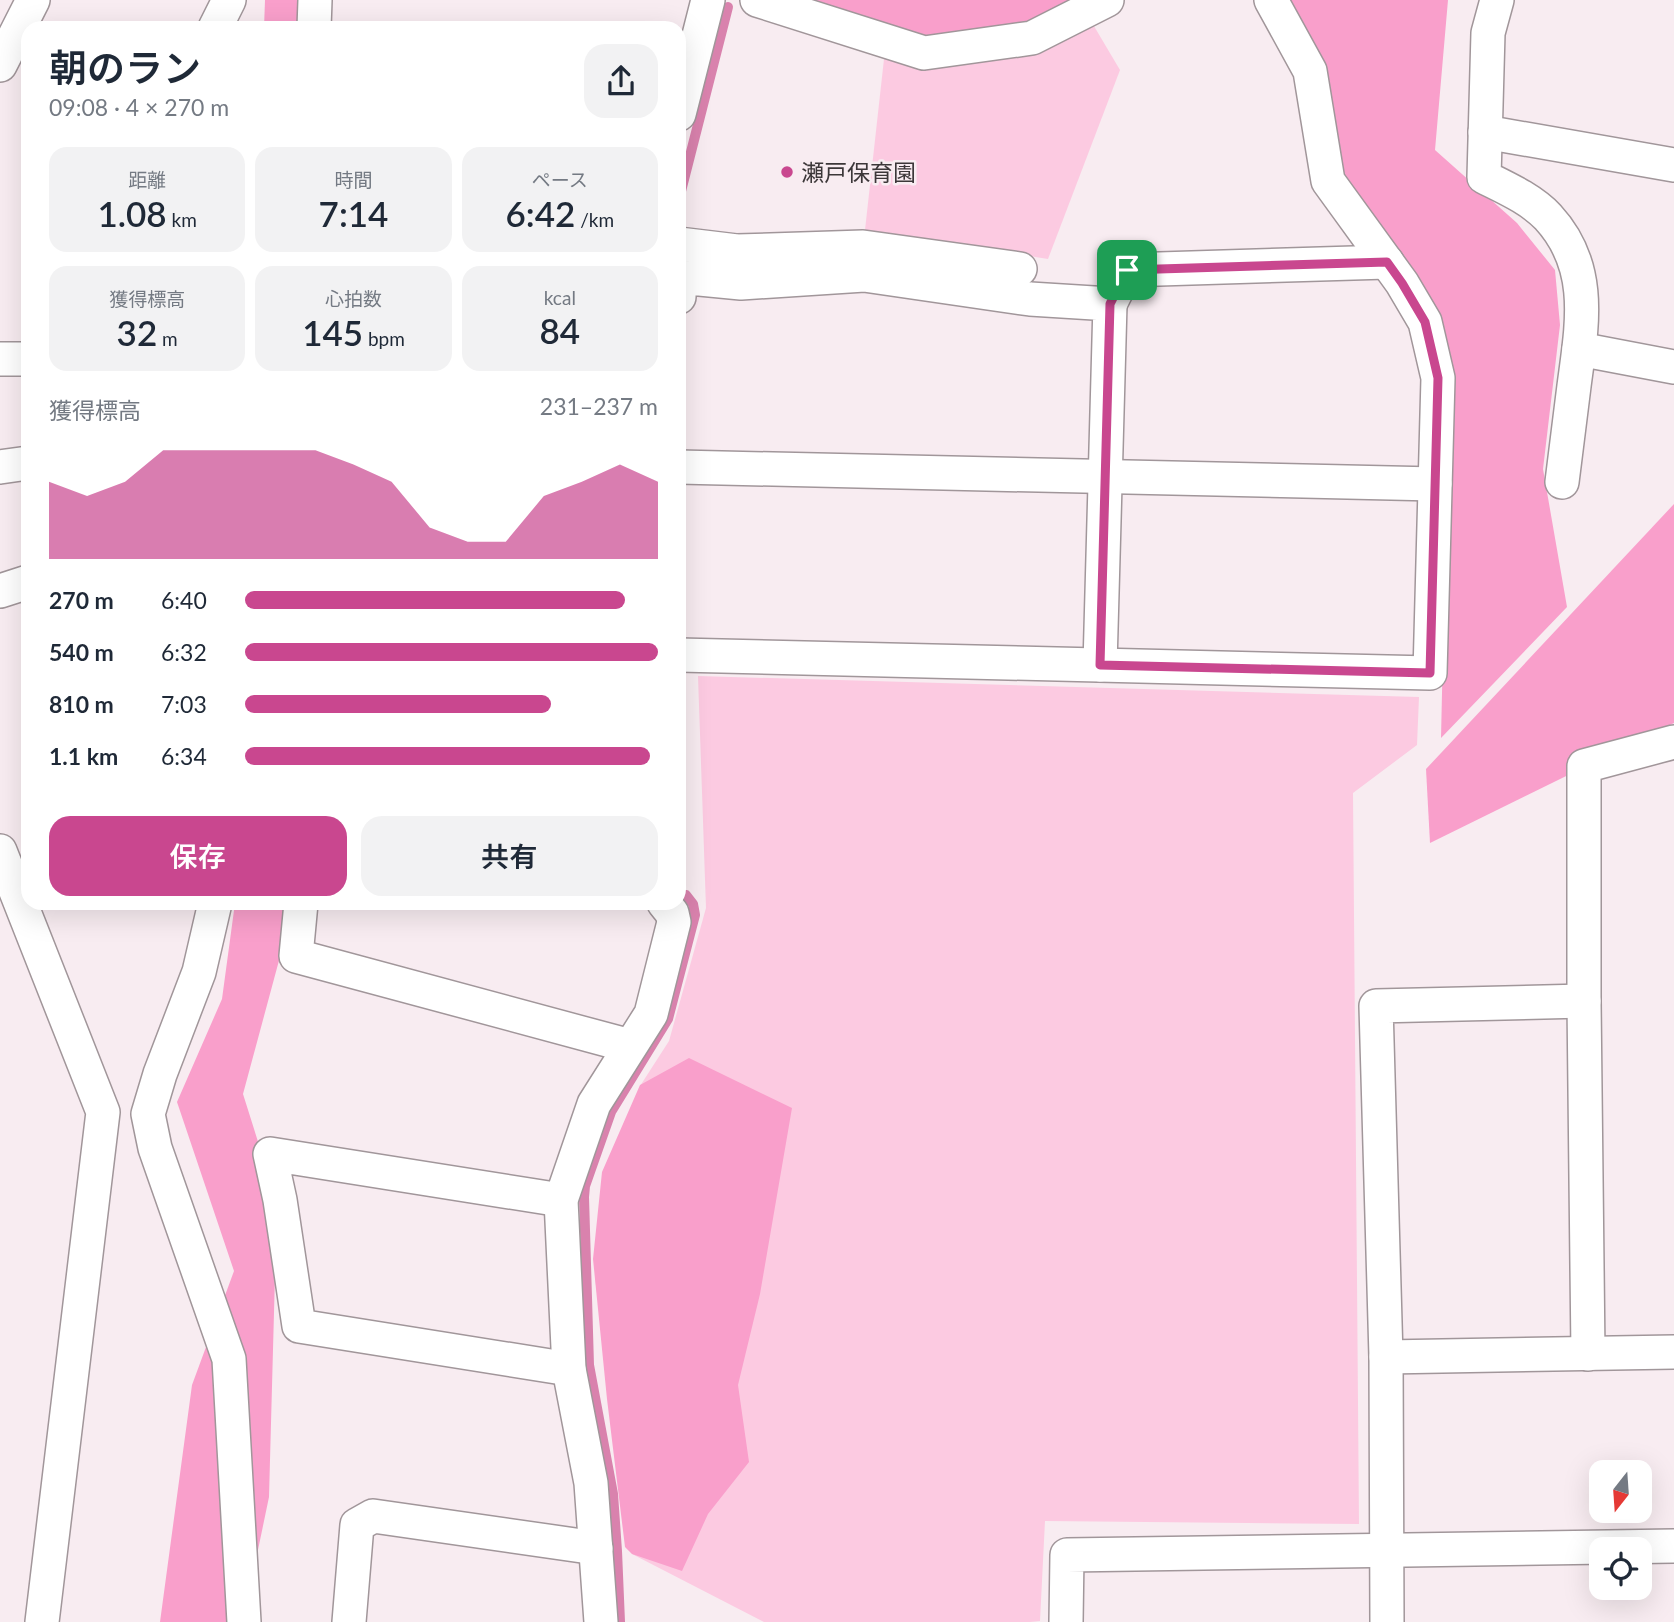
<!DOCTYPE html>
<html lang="ja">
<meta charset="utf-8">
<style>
:root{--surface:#fff;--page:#f2f2f3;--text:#1f2937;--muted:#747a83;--accent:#c9478f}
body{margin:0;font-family:Lato,"Noto Sans JP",sans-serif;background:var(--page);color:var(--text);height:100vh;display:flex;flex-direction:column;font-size:26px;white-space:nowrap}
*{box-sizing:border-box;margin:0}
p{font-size:23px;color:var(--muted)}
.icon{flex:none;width:38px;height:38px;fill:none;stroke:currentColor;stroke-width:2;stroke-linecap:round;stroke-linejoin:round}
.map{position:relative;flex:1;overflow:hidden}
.drawer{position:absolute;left:21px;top:21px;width:665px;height:889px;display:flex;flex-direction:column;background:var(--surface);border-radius:21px;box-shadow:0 7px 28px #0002}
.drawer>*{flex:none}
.needle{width:46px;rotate:197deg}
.controls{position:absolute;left:1589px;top:1460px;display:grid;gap:14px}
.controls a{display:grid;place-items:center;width:63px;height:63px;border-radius:14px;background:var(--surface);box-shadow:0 7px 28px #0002;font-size:35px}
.pin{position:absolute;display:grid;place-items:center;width:60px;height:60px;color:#fff;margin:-30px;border-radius:14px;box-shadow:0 4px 10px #0006}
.round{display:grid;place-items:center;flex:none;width:74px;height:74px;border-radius:21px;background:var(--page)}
.summary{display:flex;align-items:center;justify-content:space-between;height:119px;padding:0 28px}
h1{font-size:38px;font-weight:600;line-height:52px}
.figures{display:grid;grid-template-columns:repeat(3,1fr);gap:10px;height:119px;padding:7px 28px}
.figures div{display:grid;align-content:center;border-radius:18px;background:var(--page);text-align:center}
.figures b{font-size:35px;font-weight:600}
.figures small{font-size:19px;font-weight:400}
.figures p{font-size:19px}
.chart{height:196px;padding:14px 28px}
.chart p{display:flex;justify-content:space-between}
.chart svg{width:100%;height:126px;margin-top:7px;fill:var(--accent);opacity:.7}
.primary-button{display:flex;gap:14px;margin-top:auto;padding:14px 28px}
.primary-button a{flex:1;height:80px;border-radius:21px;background:var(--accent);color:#fff;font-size:28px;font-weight:600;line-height:80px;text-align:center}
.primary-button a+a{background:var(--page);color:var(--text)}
ul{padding:0 28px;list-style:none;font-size:23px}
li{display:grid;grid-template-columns:112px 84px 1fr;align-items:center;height:52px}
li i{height:18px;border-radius:9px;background:var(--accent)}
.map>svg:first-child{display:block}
.green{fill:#fccae1}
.forest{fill:#f99fcb}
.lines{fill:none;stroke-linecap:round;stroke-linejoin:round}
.stream{stroke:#d982ad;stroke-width:10}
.street-casing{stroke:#a1969a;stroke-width:36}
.street{stroke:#fff;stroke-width:33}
.route-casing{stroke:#fff;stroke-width:14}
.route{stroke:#c9478f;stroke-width:9}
.poi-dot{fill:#c9478f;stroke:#f8ecf1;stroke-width:2.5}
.labels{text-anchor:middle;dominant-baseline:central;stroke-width:5;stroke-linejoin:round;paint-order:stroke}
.poi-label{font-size:23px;fill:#3c3739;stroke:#f8ecf1;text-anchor:start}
</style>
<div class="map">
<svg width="1674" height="1622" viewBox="0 0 1674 1622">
<rect width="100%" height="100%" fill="#f8ecf1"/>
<g class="green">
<polygon points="1088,16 1120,70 1048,259 865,230 885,50"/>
<polygon points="698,676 1419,697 1417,745 1353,793 1359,1524 1045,1521 1040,1621 1030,1622 764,1622 632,1554 595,1278 640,1086 669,1041 706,908"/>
</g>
<g class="forest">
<polygon points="265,0 312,0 321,28 264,28"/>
<polygon points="807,0 1092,0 1030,33 925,47"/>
<polygon points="1282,0 1448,0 1435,150 1517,223 1555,270 1560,325 1543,469 1567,607 1441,738 1449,378 1335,176"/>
<polygon points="1674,504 1674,723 1430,843 1426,769"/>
<polygon points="235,903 292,903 291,916 243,1094 277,1202 269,1497 243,1622 160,1622 192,1385 234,1271 177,1102 222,999"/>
<polygon points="689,1058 792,1108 760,1294 738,1385 749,1462 708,1514 682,1571 632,1554 625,1547 607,1399 593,1259 602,1172 640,1085"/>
</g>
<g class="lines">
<g class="stream">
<polyline points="679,199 728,7"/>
<polyline points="620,1622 617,1551 613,1494 589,1365 584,1197 585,1186 611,1112 668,1019 695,915 693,904 686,895"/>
</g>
<g class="street-casing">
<g id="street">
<polyline points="757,0 924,53 1032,38 1107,0"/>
<path d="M 1497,0 L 1488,33 L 1484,177 C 1506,188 1531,199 1548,217 C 1594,267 1582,325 1574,386 C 1570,418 1566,450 1562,482"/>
<polyline points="215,28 229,0"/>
<polyline points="314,28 315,0"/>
<polyline points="0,65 33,0"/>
<polyline points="679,114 708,0"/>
<polyline points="1485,132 1674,165"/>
<polyline points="679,244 737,251 863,247 1020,269"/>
<polyline points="679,297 679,277 741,283 864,275 1030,299 1110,304 1100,665"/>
<polyline points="1110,304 1127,270 1387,262"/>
<polyline points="1579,349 1674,367"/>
<polyline points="0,359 28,359"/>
<polyline points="0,467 28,463"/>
<polyline points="679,467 1435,484"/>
<polyline points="0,591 28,582"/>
<polyline points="679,655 1430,673 1438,378 1425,322 1402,283 1328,181 1310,71 1271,0"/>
<polyline points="0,851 103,1112 42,1622"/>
<polyline points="215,903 199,972 160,1074 148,1114 155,1148 229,1359 244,1622"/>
<polyline points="301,903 296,956 630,1046"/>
<polyline points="561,1200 270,1154 280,1200 299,1326 569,1369"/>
<polyline points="1588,1354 1584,1001 1584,766 1674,742"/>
<polyline points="1386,1357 1674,1352"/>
<polyline points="349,1622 357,1525 373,1516 596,1548"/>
<polyline points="601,1622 591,1483 569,1369 561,1200 594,1104 651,1014 674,922 672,913 664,903"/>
<polyline points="1066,1622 1067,1555 1674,1546"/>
<polyline points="1387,1622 1386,1357 1376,1006 1584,1001"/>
</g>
</g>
<use href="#street" class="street"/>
</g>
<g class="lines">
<g class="route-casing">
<polygon id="route" points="1387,262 1402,283 1425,322 1438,378 1430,673 1100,665 1110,304 1127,270"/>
</g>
<use href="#route" class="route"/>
</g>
<circle class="poi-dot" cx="787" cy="172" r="7"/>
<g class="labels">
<g class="poi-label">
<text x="801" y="172">瀬戸保育園</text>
</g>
</g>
</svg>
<div class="controls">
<a><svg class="needle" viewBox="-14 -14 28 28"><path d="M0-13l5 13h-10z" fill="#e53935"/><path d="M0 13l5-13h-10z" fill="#747a83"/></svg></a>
<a><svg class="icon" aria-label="locate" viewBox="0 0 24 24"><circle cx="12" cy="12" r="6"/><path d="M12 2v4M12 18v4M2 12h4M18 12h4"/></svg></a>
</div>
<div class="pin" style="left:1127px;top:270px;background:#1e9e55"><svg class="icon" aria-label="arrive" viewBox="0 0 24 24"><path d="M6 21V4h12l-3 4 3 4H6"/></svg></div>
<section class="drawer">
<div class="summary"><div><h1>朝のラン</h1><p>09:08 · 4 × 270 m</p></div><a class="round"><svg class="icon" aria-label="share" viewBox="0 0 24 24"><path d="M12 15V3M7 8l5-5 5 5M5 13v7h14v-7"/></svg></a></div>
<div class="figures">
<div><p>距離</p><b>1.08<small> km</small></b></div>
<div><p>時間</p><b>7:14</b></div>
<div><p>ペース</p><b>6:42<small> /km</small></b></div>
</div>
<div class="figures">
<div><p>獲得標高</p><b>32<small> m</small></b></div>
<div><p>心拍数</p><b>145<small> bpm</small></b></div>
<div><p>kcal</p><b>84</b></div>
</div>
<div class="chart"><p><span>獲得標高</span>231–237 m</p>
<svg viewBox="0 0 160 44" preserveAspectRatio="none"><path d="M0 44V17L10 22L20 17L30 6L40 6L50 6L60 6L70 6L80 11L90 17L100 33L110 38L120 38L130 22L140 17L150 11L160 17V44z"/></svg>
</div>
<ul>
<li><b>270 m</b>6:40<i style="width:92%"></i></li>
<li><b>540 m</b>6:32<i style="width:100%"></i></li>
<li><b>810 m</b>7:03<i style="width:74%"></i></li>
<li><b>1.1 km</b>6:34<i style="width:98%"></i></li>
</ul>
<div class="primary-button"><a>保存</a><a>共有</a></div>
</section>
</div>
